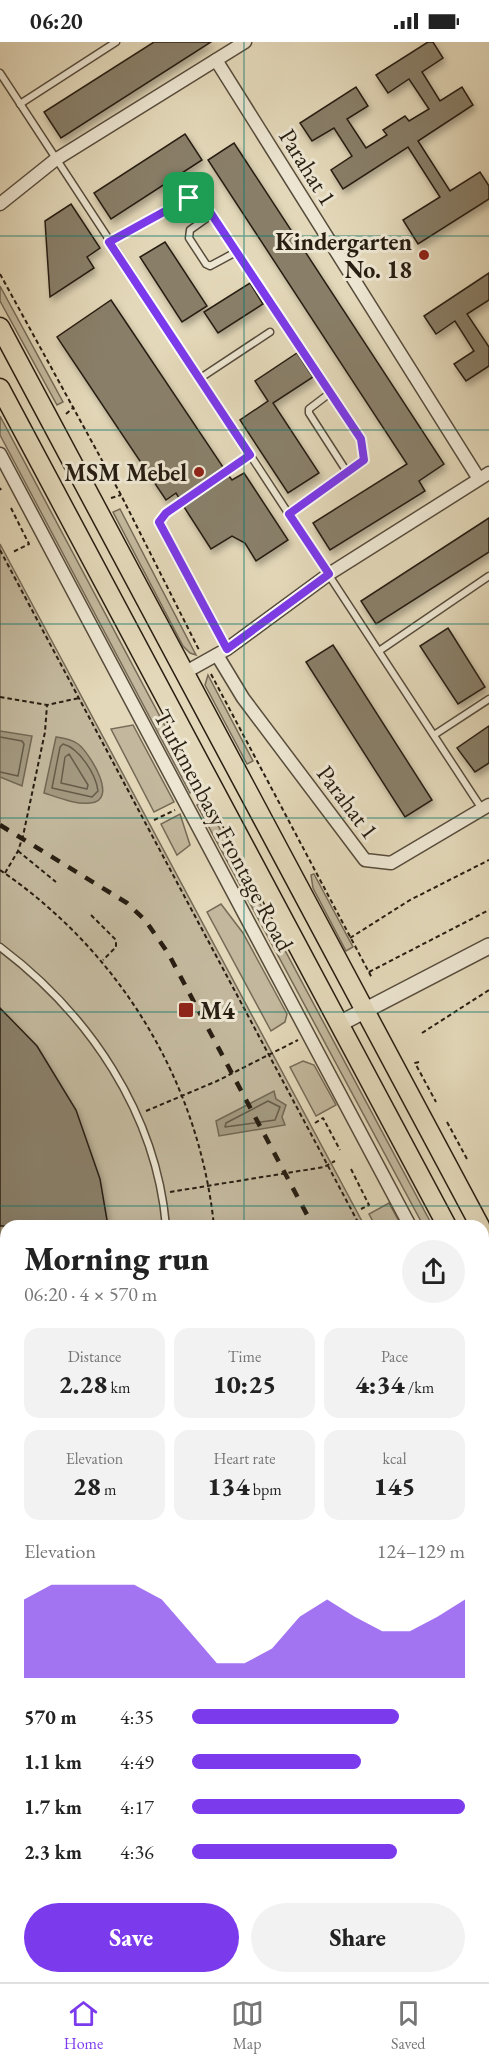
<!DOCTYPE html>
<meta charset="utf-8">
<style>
:root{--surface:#fff;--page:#f2f2f2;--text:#222;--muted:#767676;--line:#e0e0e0;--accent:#7c3aed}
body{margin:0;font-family:"EB Garamond",serif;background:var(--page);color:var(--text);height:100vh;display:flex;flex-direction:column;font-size:22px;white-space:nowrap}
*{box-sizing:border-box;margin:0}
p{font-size:20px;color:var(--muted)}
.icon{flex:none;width:33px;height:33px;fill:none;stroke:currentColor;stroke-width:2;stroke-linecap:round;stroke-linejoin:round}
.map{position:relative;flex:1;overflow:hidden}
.drawer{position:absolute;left:0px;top:1178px;width:489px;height:764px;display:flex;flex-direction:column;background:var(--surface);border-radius:18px 18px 0 0;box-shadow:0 6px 24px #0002}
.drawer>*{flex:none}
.pin{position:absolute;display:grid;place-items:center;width:51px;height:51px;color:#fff;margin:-26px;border-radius:12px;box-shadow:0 3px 9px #0006}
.round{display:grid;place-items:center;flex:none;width:63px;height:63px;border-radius:32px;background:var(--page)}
.summary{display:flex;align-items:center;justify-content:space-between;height:102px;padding:0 24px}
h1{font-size:33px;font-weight:800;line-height:45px}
.metrics{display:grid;grid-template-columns:repeat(3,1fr);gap:9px;height:102px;padding:6px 24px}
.metrics div{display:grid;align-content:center;border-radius:15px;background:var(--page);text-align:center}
.metrics b{font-size:26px;font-weight:800}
.metrics small{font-size:16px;font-weight:400}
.metrics p{font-size:16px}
.chart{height:168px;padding:12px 24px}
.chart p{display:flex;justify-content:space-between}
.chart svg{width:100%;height:108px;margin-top:6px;fill:var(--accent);opacity:.7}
.primary-button{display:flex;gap:12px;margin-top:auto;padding:12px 24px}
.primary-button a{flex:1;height:69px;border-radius:36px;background:var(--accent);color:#fff;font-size:24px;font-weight:800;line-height:69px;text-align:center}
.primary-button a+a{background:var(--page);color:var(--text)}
ul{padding:0 24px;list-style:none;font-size:20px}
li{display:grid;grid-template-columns:96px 72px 1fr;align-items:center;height:45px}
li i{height:15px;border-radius:8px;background:var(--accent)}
.status{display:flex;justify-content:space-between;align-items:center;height:42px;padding:0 30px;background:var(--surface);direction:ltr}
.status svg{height:16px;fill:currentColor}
.dock{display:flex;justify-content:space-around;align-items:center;height:84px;border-top:2px solid var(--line);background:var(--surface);font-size:16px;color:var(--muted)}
.dock a{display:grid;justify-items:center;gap:3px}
.dock .on{color:var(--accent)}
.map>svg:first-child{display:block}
.green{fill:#c3b89d;stroke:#766b58;stroke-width:1.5}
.water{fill:#a39980;stroke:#726854;stroke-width:1.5}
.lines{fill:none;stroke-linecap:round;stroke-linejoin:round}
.shore{stroke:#665c49;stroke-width:1.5}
.building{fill:#897f69;stroke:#281e12;stroke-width:1.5;filter:url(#shadow)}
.service-casing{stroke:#574c3c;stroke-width:9}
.minor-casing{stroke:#574c3c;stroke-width:15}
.tertiary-casing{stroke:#574c3c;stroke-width:18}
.primary-casing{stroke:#281e12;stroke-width:21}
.path{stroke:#281e12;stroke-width:2;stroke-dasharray:4.5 3;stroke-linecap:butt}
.service{stroke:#ede6d2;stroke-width:6}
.minor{stroke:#ede6d2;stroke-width:12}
.tertiary{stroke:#ede6d2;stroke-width:15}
.primary{stroke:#e3d8b9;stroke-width:18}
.rail{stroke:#281e12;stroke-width:4.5;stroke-dasharray:10 10;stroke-linecap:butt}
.route-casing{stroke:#fff;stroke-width:12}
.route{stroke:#7c3aed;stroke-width:8}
.grid{fill:none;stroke:#0f766e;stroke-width:1.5;stroke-opacity:0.55}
.poi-dot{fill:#8f2418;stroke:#ede6d2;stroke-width:2}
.labels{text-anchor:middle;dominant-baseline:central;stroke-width:6;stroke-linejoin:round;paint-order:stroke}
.street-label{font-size:24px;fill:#281e12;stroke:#ede6d2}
.poi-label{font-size:24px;font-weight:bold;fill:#281e12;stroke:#ede6d2;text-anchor:end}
</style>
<div class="status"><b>06:20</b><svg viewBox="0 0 49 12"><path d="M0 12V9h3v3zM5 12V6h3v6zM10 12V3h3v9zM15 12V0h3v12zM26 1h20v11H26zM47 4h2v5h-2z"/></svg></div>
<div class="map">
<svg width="489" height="1940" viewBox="0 0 489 1940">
<defs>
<filter id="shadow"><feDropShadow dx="2.5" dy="4.5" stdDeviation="3" flood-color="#0004"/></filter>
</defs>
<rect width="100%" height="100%" fill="#e3d8b9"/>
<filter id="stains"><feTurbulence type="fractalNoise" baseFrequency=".00333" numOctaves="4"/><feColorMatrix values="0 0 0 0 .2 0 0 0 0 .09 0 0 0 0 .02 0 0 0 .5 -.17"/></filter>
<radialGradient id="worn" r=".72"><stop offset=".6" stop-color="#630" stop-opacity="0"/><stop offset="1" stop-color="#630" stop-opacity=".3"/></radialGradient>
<g class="green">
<polygon points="0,244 63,360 57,363 0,259"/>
<polygon points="0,374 198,746 190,751 0,393"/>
<polygon points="120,467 196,613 190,611 183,604 113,470"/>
<polygon points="0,502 364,1183 6,1184 6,1935 483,1935 483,1405 489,1416 489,1940 0,1940"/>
<polygon points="208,633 253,719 247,722 205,643"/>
<polygon points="133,683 174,760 154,770 111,687"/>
<polygon points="205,759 432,1183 423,1183 197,763"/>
<polygon points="180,772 190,803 177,813 161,782"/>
<polygon points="314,832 353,905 346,909 313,846 311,833"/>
<polygon points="221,862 243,891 287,972 285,980 271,989 207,870"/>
<polygon points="303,1019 314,1023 336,1063 316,1074 290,1025"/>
<polygon points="389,1161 401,1183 375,1183 369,1172"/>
</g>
<g class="water">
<polygon points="0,689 32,694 22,744 0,735"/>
<path d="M 56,695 C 63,696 71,697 78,702 C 89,710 120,759 90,761 C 76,763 57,755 44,751 Z"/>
<polygon points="274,1049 276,1057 286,1063 282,1075 285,1083 219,1094 216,1079"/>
<polygon points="6,1601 6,1826 0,1827 0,1607"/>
<polygon points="6,1870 6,1935 35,1935 37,1940 0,1940 0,1872"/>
</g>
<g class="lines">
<g class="shore">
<polyline points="0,695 22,699 24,702 18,734 0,730"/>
<path d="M 63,702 C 79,706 96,732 98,749 L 92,755 L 52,746 L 60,705 Z"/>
<polygon points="69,712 88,743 87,747 61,741 65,715"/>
<polygon points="268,1059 280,1065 275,1078 225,1085 226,1081"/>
</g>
</g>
<g class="building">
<polygon points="154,0 211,0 61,96 44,70"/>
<polygon points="428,0 433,0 443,16 422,30 440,59 462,45 473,63 418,99 450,149 480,130 489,144 489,157 418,202 403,178 440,155 408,105 343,147 331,128 352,114 334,86 312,99 300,81 356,45 368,64 347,77 366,106 387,93 383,88 405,74 409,79 429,67 409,37 388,51 376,33"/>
<polygon points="185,92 202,118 111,177 94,151"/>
<polygon points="234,101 444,422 419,439 425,449 330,508 313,481 407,422 208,118"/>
<polygon points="71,162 100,206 87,215 94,226 50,255 45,179"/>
<polygon points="165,200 207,264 182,280 140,215"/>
<polygon points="489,231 489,258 467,272 489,305 489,324 466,339 454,322 474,309 455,279 436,292 424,274"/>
<polygon points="250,241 263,262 218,291 204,270"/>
<polygon points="111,258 223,425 179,456 176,451 166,458 57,295"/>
<polygon points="297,311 313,335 273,361 319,431 288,451 240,378 268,359 255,339"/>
<polygon points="244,431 288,498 256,519 245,501 232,494 211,507 184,465 229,434 232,438"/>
<polygon points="489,476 489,510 376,582 361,559"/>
<polygon points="448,586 485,645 458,662 420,604"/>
<polygon points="333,603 432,758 405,775 306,620"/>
<polygon points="489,684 489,721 475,730 457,706"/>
<polygon points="0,966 37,1004 76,1068 100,1137 108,1184 0,1184"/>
</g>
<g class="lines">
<g class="service-casing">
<g id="service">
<polyline points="0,31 482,767"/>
<polyline points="20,62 116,0"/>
<polyline points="211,173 190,188 189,196 206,222 210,224 236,210"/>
<polyline points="109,200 181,159 189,156 202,158 361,397 364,419 289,472"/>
<polyline points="199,337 270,290"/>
<polyline points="330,351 309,367 309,371 347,430"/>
<polyline points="227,607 159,480 166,471 250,413"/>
<polyline points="379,609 489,534"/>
<polyline points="434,693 489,657"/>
<path d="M 0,905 C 89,972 156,1071 166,1184"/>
<polyline points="483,1469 489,1466"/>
<polyline points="0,1518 6,1514"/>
<polyline points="415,1935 417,1940"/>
</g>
</g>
<g class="minor-casing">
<g id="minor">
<polyline points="216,18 479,437"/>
<polyline points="0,162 55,118 245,0"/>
<polyline points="0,412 410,1184"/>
<polyline points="217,613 243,656 365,818 391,821 489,763"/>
<polyline points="184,631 227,607 329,532 489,431"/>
<polyline points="483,1320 489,1331"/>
</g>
</g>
<g class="tertiary-casing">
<polyline id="tertiary" points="339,982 489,904"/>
</g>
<g class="primary-casing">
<g id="primary">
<polyline points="0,285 480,1184"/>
<polyline points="0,346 447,1184"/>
<polyline points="483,1190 489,1201"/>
<polyline points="483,1251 489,1262"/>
</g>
</g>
<g class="path">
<polyline points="0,232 121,453 199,608"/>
<polyline points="66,372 74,365"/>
<polyline points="0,446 1,448"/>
<polyline points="111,456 121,453"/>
<polyline points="11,466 29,502 13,510"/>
<polyline points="0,508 360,1184"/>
<polyline points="211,632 372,936"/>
<polyline points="0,655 47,663 79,656"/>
<polyline points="154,778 175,768"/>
<polyline points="18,809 56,840"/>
<path d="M 0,828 C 119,909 199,1039 214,1184"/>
<polyline points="5,831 18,809 23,794 45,690 47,663"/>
<polyline points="91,873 116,898 116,905 103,918"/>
<polyline points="350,896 410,858 489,818"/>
<polyline points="369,930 489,868"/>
<polyline points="422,991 489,948"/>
<polyline points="419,1020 415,1021 436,1060"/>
<polyline points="146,1069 217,1039 298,998"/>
<polyline points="447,1080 467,1117"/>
<polyline points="315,1081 323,1076 340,1108"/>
<polyline points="351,1127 369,1163 361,1167"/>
<polyline points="170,1150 324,1125 335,1119"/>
<polyline points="483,1413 489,1424"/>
<polyline points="0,1849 6,1848"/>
<polyline points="54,1935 56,1940"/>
</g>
<use href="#service" class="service"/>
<use href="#minor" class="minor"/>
<use href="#tertiary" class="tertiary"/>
<use href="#primary" class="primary"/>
<g class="rail">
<polyline points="0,783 127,861 145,878 168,911 313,1184"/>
<polyline points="483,1485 489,1493"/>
</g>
</g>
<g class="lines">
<g class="route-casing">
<polygon id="route" points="189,156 202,158 361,397 364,418 289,472 329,532 227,607 159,480 166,471 250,413 109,200"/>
</g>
<use href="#route" class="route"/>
</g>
<path class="grid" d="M 244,0 L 244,1184M 0,194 L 489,194M 0,388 L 489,388M 0,582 L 489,582M 0,776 L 489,776M 0,970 L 489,970M 0,1164 L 489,1164M 0,1358 L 6,1358M 483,1358 L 489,1358M 0,1552 L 6,1552M 483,1552 L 489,1552M 0,1746 L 6,1746M 483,1746 L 489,1746M 244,1935 L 244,1940"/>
<g class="poi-dot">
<circle cx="424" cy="213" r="6"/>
<circle cx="199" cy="430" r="6"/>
<rect x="178" y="960" width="16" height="16" rx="3"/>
</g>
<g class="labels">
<g class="street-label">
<text transform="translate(308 125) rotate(58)">Parahat 1</text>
<text transform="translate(348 760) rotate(53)">Parahat 1</text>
<text transform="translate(224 788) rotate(62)">Turkmenbasy Frontage Road</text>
</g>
<g class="poi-label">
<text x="412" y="199">Kindergarten<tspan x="412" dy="28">No. 18</tspan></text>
<text x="187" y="430">MSM Mebel</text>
<text x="200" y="968" text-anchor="start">M4</text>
</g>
</g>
<rect width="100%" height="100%" filter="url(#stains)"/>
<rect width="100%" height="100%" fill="url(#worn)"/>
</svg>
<div class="pin" style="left:189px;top:156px;background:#1e9e55"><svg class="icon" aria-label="arrive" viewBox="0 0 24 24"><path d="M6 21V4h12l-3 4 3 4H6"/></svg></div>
<section class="drawer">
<div class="summary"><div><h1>Morning run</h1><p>06:20 · 4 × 570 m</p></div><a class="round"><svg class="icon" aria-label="share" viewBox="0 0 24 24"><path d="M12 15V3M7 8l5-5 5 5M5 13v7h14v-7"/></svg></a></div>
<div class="metrics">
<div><p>Distance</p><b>2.28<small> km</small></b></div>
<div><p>Time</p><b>10:25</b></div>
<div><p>Pace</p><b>4:34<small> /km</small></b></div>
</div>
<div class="metrics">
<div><p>Elevation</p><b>28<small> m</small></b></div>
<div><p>Heart rate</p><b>134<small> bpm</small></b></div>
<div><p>kcal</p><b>145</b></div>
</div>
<div class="chart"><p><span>Elevation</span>124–129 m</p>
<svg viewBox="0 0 160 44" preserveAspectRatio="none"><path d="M0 44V12L10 6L20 6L30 6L40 6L50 12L60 25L70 38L80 38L90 32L100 19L110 12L120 19L130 25L140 25L150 19L160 12V44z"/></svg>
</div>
<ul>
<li><b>570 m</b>4:35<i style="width:76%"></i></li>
<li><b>1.1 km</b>4:49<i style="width:62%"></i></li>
<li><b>1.7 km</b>4:17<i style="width:100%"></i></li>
<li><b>2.3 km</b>4:36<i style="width:75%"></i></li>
</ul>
<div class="primary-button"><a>Save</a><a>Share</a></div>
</section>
</div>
<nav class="dock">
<a class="on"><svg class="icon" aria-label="home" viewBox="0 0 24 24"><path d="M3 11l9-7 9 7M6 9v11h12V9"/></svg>Home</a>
<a><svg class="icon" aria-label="map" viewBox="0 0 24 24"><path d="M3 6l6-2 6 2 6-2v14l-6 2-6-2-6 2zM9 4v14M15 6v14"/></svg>Map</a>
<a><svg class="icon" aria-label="saved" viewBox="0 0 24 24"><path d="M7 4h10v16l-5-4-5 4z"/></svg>Saved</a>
</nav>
